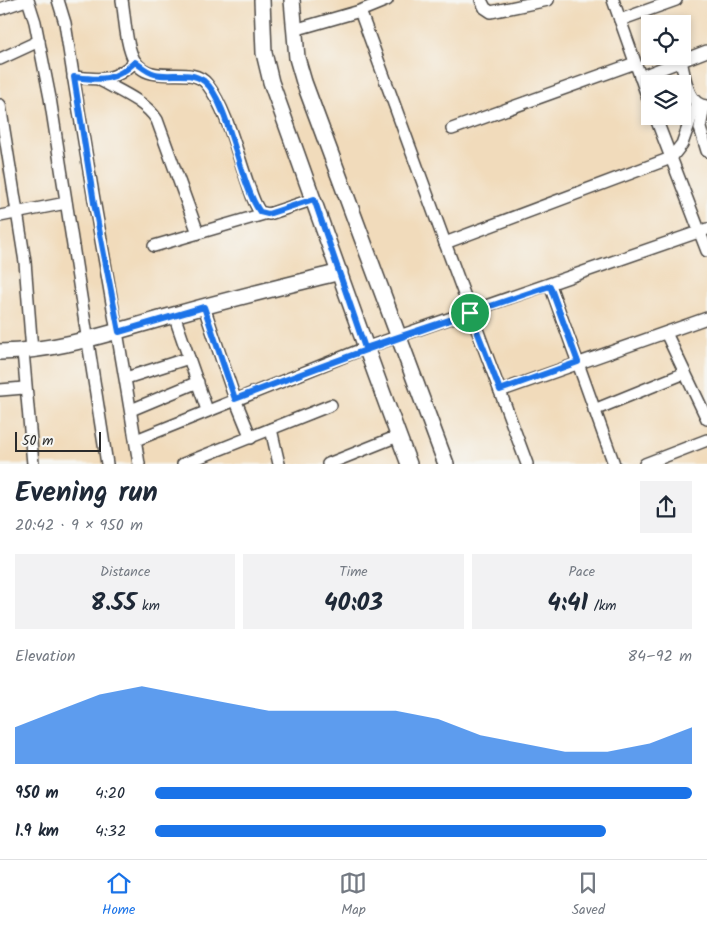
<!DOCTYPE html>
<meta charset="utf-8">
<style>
:root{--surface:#fff;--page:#f2f2f3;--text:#1f2937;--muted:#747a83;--line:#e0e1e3;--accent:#1a73e8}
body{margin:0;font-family:Kalam,sans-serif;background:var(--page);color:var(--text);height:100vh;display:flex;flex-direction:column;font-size:19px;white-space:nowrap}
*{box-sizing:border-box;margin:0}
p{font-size:16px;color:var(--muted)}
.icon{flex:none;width:28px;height:28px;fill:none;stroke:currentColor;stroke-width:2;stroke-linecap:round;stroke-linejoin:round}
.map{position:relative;height:464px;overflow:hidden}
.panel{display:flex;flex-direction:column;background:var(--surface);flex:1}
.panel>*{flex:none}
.controls{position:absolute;left:641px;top:15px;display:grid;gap:10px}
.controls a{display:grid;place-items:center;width:50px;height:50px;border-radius:0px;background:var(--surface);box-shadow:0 2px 8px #0003;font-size:25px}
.scale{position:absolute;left:15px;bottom:12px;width:86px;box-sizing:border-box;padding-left:5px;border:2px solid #2b2b2b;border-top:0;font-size:14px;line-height:18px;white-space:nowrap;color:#2b2b2b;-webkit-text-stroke:4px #f6f6f2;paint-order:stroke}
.pin{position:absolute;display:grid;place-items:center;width:42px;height:42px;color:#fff;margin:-21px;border:2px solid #fff;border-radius:50%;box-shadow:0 1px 5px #0007}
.round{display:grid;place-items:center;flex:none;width:52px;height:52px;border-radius:0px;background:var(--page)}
.head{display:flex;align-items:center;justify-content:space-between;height:85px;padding:0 15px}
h1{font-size:28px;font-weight:700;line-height:38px}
.metrics{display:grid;grid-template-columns:repeat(3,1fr);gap:8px;height:85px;padding:5px 15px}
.metrics div{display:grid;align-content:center;border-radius:0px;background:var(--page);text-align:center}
.metrics b{font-size:25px;font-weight:700}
.metrics small{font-size:14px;font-weight:400}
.metrics p{font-size:14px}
.chart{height:140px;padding:10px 15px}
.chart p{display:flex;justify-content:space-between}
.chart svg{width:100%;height:90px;margin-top:5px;fill:var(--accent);opacity:.7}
ul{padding:0 15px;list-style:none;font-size:16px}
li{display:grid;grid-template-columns:80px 60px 1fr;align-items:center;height:38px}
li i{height:12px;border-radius:6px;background:var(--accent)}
.dock{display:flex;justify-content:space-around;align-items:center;height:70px;border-top:1px solid var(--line);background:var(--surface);font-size:14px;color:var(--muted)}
.dock a{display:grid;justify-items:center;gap:2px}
.dock .active{color:var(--accent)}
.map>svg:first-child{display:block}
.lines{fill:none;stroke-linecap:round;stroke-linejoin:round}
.street-casing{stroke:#494541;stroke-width:14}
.secondary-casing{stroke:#494541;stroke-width:18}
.street{stroke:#fff;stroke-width:11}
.secondary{stroke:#fff;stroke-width:15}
.route-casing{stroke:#fff;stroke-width:10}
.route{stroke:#1a73e8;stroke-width:6}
</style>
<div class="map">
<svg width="707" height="464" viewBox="0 0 707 464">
<rect width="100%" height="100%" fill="#f6f6f2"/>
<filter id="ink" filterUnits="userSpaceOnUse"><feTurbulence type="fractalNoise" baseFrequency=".02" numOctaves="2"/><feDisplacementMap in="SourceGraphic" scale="10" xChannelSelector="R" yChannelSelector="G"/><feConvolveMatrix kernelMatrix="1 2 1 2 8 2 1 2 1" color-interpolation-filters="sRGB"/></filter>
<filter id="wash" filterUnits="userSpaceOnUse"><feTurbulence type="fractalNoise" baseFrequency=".0096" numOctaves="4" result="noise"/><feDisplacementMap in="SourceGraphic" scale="20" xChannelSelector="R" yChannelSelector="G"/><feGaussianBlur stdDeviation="1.12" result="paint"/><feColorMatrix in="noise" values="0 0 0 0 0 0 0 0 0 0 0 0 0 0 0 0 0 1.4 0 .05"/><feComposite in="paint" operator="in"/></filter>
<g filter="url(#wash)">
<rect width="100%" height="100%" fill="#f1dbbb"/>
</g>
<g filter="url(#ink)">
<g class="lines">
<g class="street-casing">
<g id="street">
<polyline points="28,0 35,22 50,98 107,464"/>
<path d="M 58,0 L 65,23 C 87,170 116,317 139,464"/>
<path d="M 122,0 C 125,17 125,37 131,53 C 144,92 189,61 207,84 C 227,110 237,153 248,184 C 251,193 254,204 260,212 L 269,214 L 314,199"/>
<polyline points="481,0 485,8 491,12 548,0"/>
<polyline points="613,0 650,104"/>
<polyline points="0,9 26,0"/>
<polyline points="360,11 445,243"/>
<polyline points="620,20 676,0"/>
<polyline points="294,30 360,11 387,0"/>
<polyline points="0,59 39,41"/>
<path d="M 681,61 C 685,76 687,106 707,106"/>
<path d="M 73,77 C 101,80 113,82 135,62"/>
<polyline points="640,77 707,51"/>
<path d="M 100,80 C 119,91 145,101 157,120 L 198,233"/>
<polyline points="0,105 25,262 32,351"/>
<polyline points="704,107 700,128 707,151"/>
<polyline points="655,116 707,251"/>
<polyline points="452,129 635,63"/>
<polyline points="0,216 66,203"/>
<polyline points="154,246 264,214"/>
<polyline points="550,285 614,464"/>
<polyline points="204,307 235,399 251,438"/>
<polyline points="174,315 207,410"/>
<polyline points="666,333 707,419"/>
<polyline points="23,351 33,464"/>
<polyline points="126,378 189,358"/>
<polyline points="0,390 24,388"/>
<polyline points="500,391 707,318"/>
<polyline points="131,410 198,382"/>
<polyline points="594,410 685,373"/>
<polyline points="271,429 279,464"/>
<polyline points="136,440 365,348 707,229"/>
<polyline points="183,464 331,405"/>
<polyline points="328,464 398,436"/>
<polyline points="527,464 445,243 671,158 682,144 696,104"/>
<polyline points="645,464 707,440"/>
</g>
</g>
<g class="secondary-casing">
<g id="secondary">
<path d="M 262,0 L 264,53 L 271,82 C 317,209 361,337 409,464"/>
<polyline points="292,0 297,58 304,82 446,464"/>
<path d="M 0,352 C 61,351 116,331 174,315 C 229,299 285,286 340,272"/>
</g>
</g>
<use href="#street" class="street"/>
<use href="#secondary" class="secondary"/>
</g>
</g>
<g class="lines" filter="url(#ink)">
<g class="route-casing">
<path id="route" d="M 470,313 L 365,348 L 314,199 L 268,214 L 260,212 C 239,183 229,101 204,81 C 189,70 171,78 155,74 C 147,72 142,67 135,62 C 114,82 101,80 74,77 L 94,203 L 119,332 L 204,307 L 235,399 C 339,359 444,321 550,286 L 578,362 L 500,390 L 470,313"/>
</g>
<use href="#route" class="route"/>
</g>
</svg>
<div class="controls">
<a><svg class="icon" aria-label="locate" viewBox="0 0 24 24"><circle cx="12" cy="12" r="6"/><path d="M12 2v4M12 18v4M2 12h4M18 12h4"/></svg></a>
<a><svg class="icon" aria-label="layers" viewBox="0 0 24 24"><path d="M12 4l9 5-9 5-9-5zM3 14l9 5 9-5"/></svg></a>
</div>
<div class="scale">50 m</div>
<div class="pin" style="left:470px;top:313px;background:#1e9e55"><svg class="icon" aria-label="arrive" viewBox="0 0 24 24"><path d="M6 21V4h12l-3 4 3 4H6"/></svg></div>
</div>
<section class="panel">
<div class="head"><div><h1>Evening run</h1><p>20:42 · 9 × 950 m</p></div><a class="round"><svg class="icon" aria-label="share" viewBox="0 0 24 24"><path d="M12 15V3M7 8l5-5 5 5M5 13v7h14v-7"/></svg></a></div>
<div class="metrics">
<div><p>Distance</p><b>8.55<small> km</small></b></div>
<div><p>Time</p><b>40:03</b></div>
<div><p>Pace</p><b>4:41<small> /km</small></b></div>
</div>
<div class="chart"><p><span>Elevation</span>84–92 m</p>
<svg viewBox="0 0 160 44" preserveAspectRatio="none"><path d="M0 44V26L10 18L20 10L30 6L40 10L50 14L60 18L70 18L80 18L90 18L100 22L110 30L120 34L130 38L140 38L150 34L160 26V44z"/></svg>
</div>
<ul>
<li><b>950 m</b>4:20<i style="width:100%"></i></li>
<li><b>1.9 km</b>4:32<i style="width:84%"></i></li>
</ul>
</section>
<nav class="dock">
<a class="active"><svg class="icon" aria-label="home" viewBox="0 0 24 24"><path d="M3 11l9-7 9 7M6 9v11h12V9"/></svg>Home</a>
<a><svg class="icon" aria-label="map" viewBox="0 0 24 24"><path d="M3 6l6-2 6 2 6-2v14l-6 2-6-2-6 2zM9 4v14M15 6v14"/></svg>Map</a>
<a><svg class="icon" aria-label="saved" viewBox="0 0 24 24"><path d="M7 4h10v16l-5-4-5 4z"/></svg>Saved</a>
</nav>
